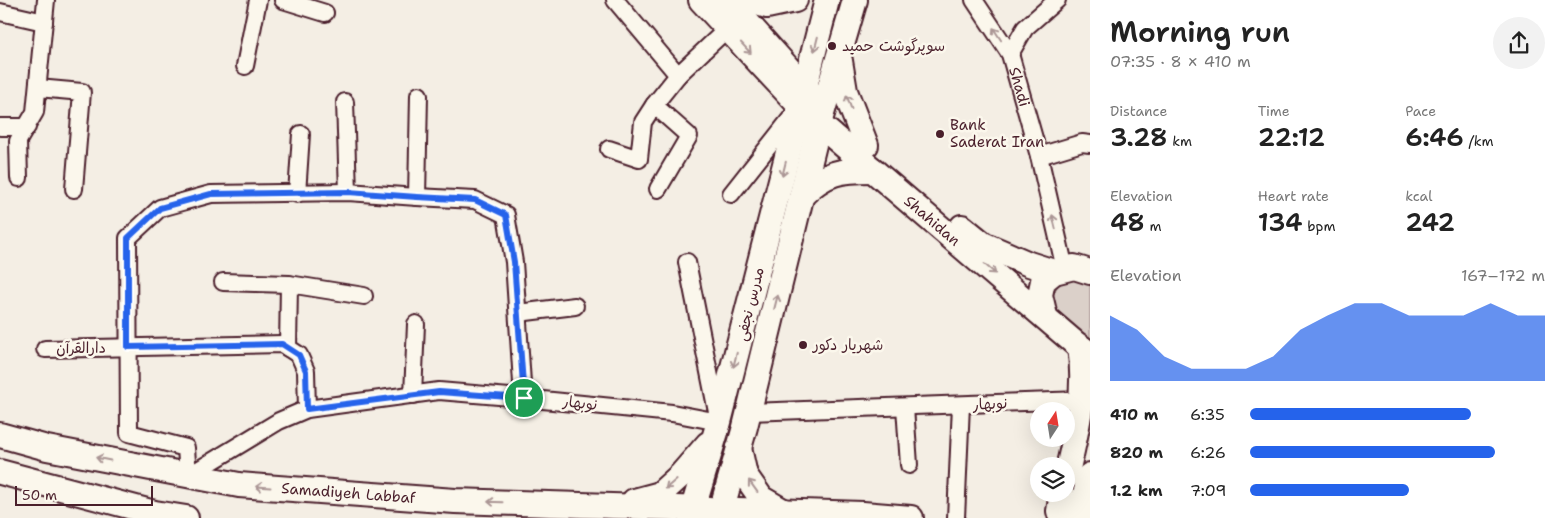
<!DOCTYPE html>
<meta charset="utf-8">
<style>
:root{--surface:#fff;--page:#f2f2f2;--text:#222;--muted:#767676;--accent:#2563eb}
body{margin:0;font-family:"Shantell Sans","Playpen Sans Arabic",sans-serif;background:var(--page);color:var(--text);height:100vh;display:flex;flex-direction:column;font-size:19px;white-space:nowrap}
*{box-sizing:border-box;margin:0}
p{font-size:16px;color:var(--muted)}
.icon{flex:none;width:28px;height:28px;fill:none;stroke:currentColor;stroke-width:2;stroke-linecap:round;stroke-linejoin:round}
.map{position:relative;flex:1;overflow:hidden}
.sheet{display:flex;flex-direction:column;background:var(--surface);width:475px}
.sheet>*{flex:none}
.needle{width:32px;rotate:12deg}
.buttons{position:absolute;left:1030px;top:402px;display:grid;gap:10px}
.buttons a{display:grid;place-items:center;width:45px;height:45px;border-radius:50%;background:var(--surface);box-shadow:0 5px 20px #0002;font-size:25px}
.scale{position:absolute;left:15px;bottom:12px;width:138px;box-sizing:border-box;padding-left:5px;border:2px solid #4a1f2b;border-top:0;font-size:14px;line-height:18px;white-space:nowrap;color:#4a1f2b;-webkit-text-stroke:4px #fbf7ec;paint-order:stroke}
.pin{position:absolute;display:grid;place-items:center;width:42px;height:42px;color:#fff;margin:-21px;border:2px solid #fff;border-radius:50%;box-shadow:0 1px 5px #0007}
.round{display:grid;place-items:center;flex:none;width:52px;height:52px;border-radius:26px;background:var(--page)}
.head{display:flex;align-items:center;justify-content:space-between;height:85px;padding:0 20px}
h1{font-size:28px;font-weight:600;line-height:38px}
.metrics{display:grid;grid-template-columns:repeat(3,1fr);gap:8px;height:85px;padding:5px 20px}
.metrics div{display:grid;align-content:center}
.metrics b{font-size:25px;font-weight:600}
.metrics small{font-size:14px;font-weight:400}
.metrics p{font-size:14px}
.chart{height:140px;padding:10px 20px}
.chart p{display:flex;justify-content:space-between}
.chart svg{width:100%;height:90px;margin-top:5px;fill:var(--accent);opacity:.7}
ul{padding:0 20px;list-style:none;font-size:16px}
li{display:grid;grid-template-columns:80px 60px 1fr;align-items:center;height:38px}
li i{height:12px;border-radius:6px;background:var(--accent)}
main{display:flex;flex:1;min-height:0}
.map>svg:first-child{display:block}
.green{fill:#dbd0c9;stroke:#92787a}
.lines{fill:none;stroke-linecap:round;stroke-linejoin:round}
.minor-casing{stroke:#4a1f2b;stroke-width:20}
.secondary-casing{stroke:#4a1f2b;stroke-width:28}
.minor{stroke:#fbf7ec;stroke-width:16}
.secondary{stroke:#fbf7ec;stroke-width:24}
.oneway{stroke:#ab9695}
.route-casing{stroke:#fff;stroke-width:10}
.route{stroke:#2563eb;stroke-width:6}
.poi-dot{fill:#4a1f2b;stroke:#fbf7ec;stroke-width:2}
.labels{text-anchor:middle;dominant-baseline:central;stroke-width:5;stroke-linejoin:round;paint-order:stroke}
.poi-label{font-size:15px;fill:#4a1f2b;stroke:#fbf7ec;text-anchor:start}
.street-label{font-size:15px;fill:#4a1f2b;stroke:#fbf7ec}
</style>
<main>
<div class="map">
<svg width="1090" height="518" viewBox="0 0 1090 518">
<rect width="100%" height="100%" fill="#f4eee4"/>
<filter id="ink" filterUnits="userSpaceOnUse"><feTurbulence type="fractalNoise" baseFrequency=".02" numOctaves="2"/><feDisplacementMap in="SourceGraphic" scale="10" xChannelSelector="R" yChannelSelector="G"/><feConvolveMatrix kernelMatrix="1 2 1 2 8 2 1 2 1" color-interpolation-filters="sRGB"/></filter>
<g filter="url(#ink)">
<path class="green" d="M 1074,276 L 1090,283 L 1090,341 L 1051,307 C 1054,290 1056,282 1074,276 Z"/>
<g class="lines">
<g class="minor-casing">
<g id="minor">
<polyline points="283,0 325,13"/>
<polyline points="615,0 678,75"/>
<path id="s1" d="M 974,0 L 1010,54 L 1039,156 L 1065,269"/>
<polyline points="0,12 44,22"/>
<polyline points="1010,54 1025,28 1057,0"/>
<polyline points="245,66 258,0"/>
<polyline points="38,88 82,92 74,189"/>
<polyline points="345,102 348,192"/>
<polyline points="654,105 689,136 658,189"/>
<polyline points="0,127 27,127"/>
<polyline points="609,149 639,159 643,122 654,105 678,75 728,28"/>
<polyline points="1039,156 1082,143 1090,144"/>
<polyline points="19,178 18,141 35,112 46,0"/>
<polyline points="297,194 301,134"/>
<polyline points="731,194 795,113"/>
<polyline points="417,197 419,95"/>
<polyline points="223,282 289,284 364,296"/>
<polyline points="518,313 575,306"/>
<polyline points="288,348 289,284"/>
<polyline points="45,349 282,344 299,355 306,371 307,409"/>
<polyline points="413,395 416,324"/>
<polyline points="523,398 514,262 506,215 475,200 417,197 348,192 211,194 160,208 128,238 129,433 186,448 188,476 279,421 307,409 439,391 523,398 672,413 719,422 687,262"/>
<polyline points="905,407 909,465"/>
<polyline points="749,412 1082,400"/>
<polyline points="956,518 961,405"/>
</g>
</g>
<g class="secondary-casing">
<g id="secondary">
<path id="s2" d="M 701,0 L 800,106 L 819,124 L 1076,344 L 1090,354"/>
<polyline points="727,0 813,96"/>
<polyline points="747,0 767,6 795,0"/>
<polyline points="840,61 845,91 866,145"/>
<path d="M 802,195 C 826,172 840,170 873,170"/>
<polyline points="962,227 983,244 1029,264 1054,272"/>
<polyline points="1045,316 1040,295 1043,281 1054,272 1074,267 1090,272"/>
<path id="s3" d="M 0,435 L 47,448 L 239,485 L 455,501 L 863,514 L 911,518"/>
<polyline points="739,448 745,475 761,498 785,512"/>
<polyline points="0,472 155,513 186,518"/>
<path d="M 1066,477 C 1076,434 1087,392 1080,347"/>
<polyline points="634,501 660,494 681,475 708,444"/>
<polyline points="690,518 719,422 827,0"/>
<polyline points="719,518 745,427 819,124 855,0"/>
<polyline points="1061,518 1059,511 1062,494"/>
<polyline points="1079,518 1090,475"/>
</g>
</g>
<use href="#minor" class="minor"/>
<use href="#secondary" class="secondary"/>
</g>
<defs><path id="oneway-shaft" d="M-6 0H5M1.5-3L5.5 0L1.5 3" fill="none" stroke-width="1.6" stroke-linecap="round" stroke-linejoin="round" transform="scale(1.25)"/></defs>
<g class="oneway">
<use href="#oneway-shaft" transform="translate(997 34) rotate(-123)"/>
<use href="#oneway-shaft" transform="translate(816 44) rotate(104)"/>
<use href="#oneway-shaft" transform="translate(746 48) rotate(47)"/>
<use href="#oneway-shaft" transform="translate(849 102) rotate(-109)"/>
<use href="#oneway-shaft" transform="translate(784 169) rotate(104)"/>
<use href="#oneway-shaft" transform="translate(1054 222) rotate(-104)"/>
<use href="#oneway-shaft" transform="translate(990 269) rotate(41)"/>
<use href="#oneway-shaft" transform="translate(776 302) rotate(-76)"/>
<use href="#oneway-shaft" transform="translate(735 360) rotate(104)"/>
<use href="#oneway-shaft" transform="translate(103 459) rotate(-168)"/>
<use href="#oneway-shaft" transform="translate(671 484) rotate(139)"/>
<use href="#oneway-shaft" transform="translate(753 486) rotate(-126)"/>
<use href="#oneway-shaft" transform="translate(263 487) rotate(-176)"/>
<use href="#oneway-shaft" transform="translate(495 502) rotate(-178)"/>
</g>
</g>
<g class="lines" filter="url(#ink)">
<g class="route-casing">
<polygon id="route" points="348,192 417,197 475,200 506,215 514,262 524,398 439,392 307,409 306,371 299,355 282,344 128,347 128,238 160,208 211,194"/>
</g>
<use href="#route" class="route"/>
</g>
<g class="poi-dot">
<circle cx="832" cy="46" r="5"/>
<circle cx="940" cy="134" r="5"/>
<circle cx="803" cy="345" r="5"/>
</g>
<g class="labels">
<g class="poi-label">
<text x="842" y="46">سوپرگوشت حمید</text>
<text x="950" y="125">Bank<tspan x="950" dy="17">Saderat Iran</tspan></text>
<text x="813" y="345">شهریار دکور</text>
</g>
<g class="street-label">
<text stroke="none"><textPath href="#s1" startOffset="99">Shadi</textPath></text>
<text stroke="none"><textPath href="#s2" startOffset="320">Shahidan</textPath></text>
<text transform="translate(750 304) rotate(-76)">مدرس نجفی</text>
<text transform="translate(81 348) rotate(-1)">دارالقرآن</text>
<text transform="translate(580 403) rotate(6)">نوبهار</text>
<text transform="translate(990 404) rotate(-3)">نوبهار</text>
<text stroke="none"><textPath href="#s3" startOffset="354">Samadiyeh Labbaf</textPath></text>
</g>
</g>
</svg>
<div class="buttons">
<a><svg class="needle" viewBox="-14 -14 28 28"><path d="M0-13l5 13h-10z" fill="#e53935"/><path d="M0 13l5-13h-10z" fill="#767676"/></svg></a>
<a><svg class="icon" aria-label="layers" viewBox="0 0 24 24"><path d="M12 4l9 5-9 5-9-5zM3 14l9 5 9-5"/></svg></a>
</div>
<div class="scale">50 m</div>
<div class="pin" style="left:524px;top:398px;background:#1e9e55"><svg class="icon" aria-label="arrive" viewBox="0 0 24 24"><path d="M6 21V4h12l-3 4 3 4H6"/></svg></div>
</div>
<section class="sheet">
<div class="head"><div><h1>Morning run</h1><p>07:35 · 8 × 410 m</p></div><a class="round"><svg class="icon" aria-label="share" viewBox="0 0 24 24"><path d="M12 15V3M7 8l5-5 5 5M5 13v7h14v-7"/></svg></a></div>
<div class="metrics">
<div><p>Distance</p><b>3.28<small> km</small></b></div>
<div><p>Time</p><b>22:12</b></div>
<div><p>Pace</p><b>6:46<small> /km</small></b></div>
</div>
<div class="metrics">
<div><p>Elevation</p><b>48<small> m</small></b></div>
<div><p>Heart rate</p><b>134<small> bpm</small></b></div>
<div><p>kcal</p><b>242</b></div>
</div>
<div class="chart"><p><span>Elevation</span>167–172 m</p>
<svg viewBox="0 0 160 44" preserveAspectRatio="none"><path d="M0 44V12L10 19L20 32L30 38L40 38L50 38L60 32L70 19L80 12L90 6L100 6L110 12L120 12L130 12L140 6L150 12L160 12V44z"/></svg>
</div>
<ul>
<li><b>410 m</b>6:35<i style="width:75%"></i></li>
<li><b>820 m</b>6:26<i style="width:83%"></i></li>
<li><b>1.2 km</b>7:09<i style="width:54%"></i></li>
</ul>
</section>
</main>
